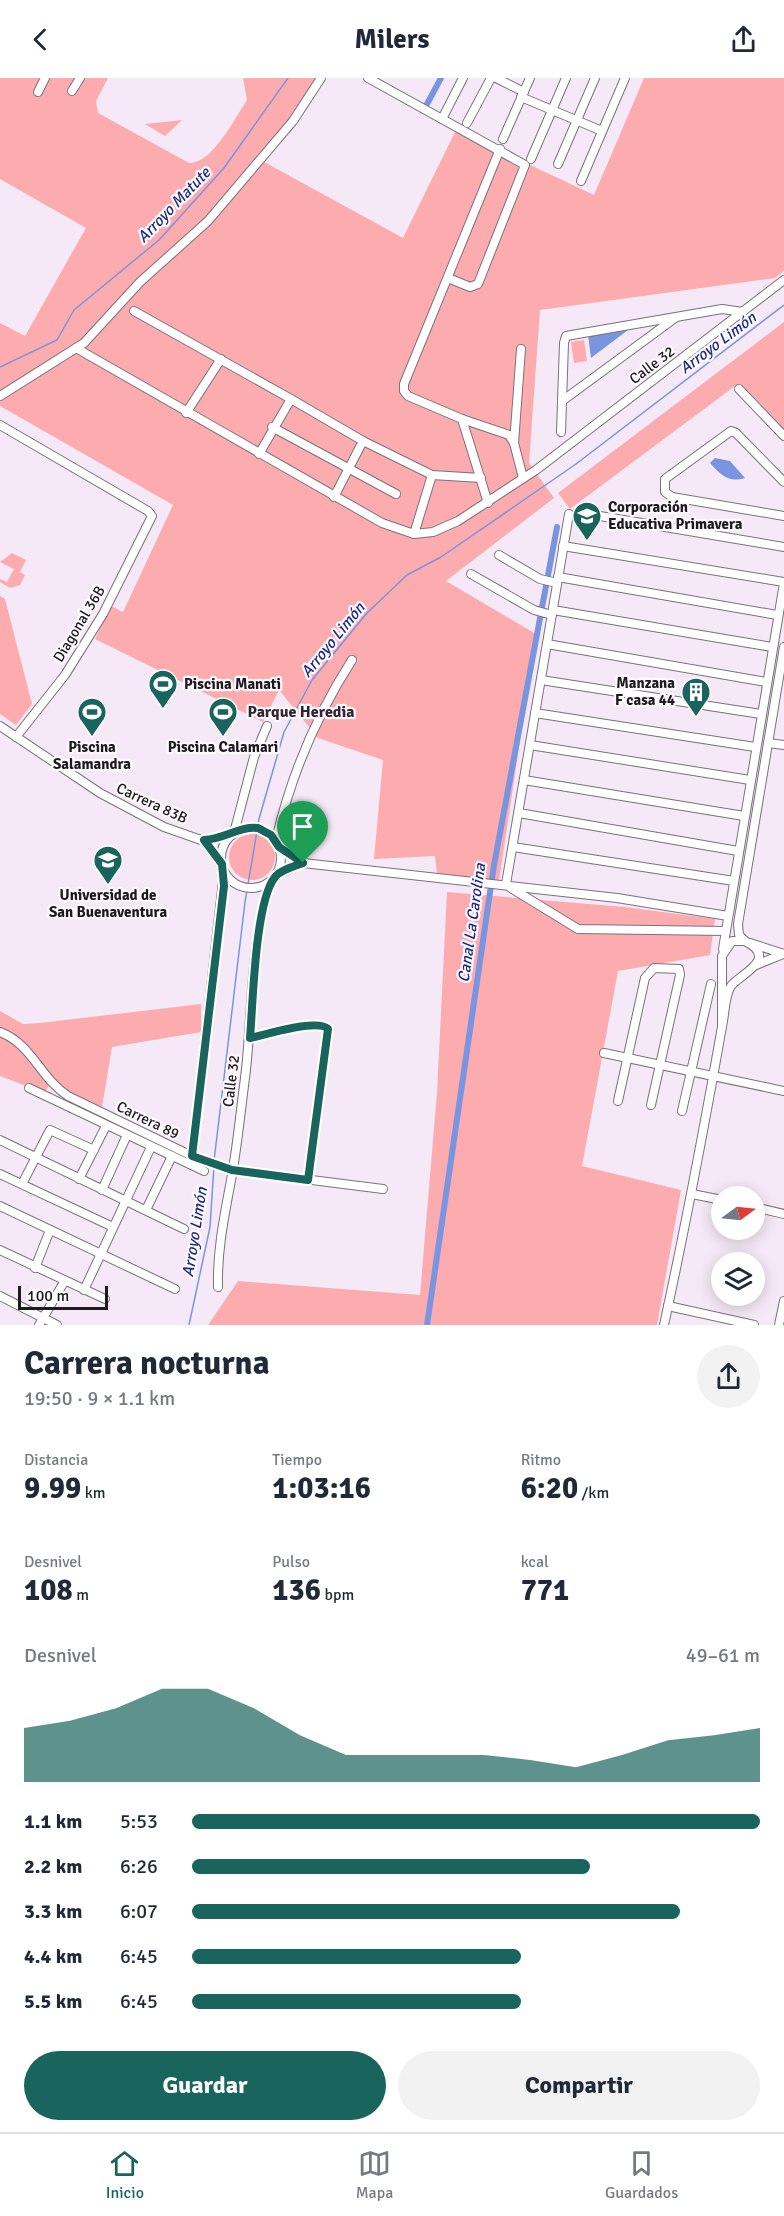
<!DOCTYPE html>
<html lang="es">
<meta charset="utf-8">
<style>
:root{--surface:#fff;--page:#f2f2f3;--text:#1f2937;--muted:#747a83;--line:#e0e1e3;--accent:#19655e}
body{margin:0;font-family:Signika,sans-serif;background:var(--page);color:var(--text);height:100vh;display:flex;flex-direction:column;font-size:22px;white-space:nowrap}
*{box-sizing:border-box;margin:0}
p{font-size:20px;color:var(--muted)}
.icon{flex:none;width:33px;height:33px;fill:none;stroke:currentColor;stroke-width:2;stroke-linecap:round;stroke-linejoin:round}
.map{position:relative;height:1247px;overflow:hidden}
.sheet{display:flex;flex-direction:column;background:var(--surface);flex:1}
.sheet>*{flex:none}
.needle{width:39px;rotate:75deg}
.buttons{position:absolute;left:711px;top:1108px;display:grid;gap:12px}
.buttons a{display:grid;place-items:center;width:54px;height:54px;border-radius:50%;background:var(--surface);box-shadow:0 3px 15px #0003;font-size:30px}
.scale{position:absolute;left:18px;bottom:15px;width:90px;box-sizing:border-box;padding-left:6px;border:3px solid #1d191e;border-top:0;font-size:16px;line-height:21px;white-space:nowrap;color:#1d191e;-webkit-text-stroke:4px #fef9ff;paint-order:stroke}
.pin{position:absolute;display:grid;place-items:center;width:51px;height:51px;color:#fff;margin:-62px -26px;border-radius:50% 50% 50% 0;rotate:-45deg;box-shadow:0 0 6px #0007}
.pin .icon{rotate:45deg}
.round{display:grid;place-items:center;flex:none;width:63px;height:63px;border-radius:32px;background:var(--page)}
.head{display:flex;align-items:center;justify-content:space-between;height:102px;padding:0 24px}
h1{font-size:33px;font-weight:800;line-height:45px}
.metrics{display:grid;grid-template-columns:repeat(3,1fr);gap:9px;height:102px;padding:6px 24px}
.metrics div{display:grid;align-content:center}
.metrics b{font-size:30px;font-weight:800}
.metrics small{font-size:16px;font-weight:400}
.metrics p{font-size:16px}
.chart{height:168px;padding:12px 24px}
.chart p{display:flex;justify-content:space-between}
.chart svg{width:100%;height:108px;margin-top:6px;fill:var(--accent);opacity:.7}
.primary-button{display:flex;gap:12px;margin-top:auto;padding:12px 24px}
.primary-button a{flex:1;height:69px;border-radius:36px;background:var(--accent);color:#fff;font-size:24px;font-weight:800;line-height:69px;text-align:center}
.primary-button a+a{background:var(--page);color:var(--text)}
ul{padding:0 24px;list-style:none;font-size:20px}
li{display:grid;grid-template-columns:96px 72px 1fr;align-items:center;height:45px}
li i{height:15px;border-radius:8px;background:var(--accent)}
header{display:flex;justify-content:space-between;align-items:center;height:78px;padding:0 24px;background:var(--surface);font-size:27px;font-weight:800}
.tab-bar{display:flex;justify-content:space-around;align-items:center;height:84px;border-top:2px solid var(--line);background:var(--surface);font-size:16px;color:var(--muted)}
.tab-bar a{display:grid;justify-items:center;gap:3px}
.tab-bar .current{color:var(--accent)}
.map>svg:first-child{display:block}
.green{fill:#fcabae}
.water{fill:#7a95df}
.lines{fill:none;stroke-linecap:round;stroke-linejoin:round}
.stream{stroke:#7a95df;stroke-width:1.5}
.canal{stroke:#7a95df;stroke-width:6}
.minor-casing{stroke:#7b707d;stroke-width:10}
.minor{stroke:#fff;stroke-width:8}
.route-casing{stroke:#fff;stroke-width:12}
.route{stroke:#19655e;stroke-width:8}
.labels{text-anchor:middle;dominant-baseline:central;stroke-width:4.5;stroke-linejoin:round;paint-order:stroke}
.street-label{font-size:15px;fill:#1d191e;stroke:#fef9ff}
.poi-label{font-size:15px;font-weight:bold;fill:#1d191e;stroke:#fef9ff}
.water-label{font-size:16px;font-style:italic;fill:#1c2e84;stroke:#fef9ff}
.neighbourhood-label{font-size:16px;font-weight:bold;fill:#2f2530;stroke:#fef9ff}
</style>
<header><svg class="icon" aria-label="back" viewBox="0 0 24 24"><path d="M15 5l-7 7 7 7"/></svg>Milers<svg class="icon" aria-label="share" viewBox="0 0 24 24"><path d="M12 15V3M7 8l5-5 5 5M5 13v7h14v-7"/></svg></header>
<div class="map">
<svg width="784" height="1247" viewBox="0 0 784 1247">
<rect width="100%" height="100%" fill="#f6e9f7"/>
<g class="green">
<path d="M 0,0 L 108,0 L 96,23 L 98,35 L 189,85 C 212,86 235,40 247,22 L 243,0 L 318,0 L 303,29 L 257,80 L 403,160 L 456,52 L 594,117 L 644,0 L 784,0 L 784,193 L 775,200 L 540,232 L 529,385 L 554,420 L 446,503 L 536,556 L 499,803 L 437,796 L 435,778 L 374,781 L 383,682 L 318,660 L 279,612 L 263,644 L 95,561 L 111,528 L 123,534 L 173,427 L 0,328 L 0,245 L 25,258 L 86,150 L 0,101 Z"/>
<polygon points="182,42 165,58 145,46"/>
<polygon points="784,244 784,351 741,306 735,308 570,431 558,415"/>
<polygon points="584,262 587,283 574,285 571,264"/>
<polygon points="12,475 26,482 20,494 25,497 20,507 10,510 0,504 0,501 7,504 14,491 0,484"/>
<polygon points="0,518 5,521 32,626 16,647 0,636"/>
<circle cx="252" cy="779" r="23"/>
<polygon points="447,814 625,829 715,841 710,877 618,893 582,1088 681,1112 657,1247 208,1247 238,1203 420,1217 437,1015"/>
<polygon points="201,926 201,954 112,969 102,1029 50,1005 45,1015 0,998 0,933 23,946 40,945"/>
</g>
<g class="water">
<polygon points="628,252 591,280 588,257"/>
<path d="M 715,380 L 730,383 L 745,400 C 728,405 721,397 710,385 Z"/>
</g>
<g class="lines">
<g class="stream">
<polyline points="0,289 57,262 74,232 159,162 224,90 288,0"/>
<polyline points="214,1083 245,824 259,741 284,654 312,602 367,535 407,497 441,479 576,386 784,227"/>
<polyline points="189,1247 210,1149 214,1088"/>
</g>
<g class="canal">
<polyline points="427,26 441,0"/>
<polyline points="427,1247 494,787 557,449"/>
</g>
<g class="minor-casing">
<g id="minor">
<polyline points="368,0 525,87 478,206 470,209 448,200"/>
<polyline points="496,0 524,14"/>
<polyline points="72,13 80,0"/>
<polyline points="38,14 45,0"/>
<polyline points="521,19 602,53"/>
<polyline points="442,41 463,0"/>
<polyline points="467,45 491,0"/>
<polyline points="503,61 530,0"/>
<polyline points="500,71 404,306 404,313 408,318 462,341 509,357 514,365 523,400"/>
<polyline points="531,81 566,0"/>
<polyline points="558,86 595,0"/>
<polyline points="581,103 625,0"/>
<polyline points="134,233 291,321"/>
<polyline points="76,270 382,445 414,456 433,454 458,443 536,392 784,202"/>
<polyline points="739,311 784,358"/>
<polyline points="0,318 84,265 140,204 208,143 293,43 321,0"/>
<polyline points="562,323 675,240"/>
<polyline points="186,335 221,281"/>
<polyline points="462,341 488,425"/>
<polyline points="0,347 148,433 152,438 103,536 65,597 16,659"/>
<polyline points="272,349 396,416"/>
<polyline points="561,354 564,265 566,258 722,231 743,234"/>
<polyline points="514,365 521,271"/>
<polyline points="259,376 291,321 363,363 432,397 481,400"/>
<polyline points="784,404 736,355 731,353 665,401 665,414 672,419 784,438"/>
<polyline points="334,419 363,363"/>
<polyline points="582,435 784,469"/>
<polyline points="414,456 432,397"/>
<polyline points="563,468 784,504"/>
<polyline points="499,477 540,501 557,505"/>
<polyline points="471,496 534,532 552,537"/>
<polyline points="558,499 777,537"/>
<polyline points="553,532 772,569"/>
<polyline points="547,566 766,604"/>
<polyline points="541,602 761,636"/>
<polyline points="535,635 755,669"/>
<polyline points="0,648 100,715 164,749 204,763 230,758"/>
<polyline points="768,665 784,667"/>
<polyline points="530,667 750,702"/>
<polyline points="524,702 744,738"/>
<polyline points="519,735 738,773"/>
<circle cx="251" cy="780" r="30"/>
<polyline points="234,755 254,679 267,648"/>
<path d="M 276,762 C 291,697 316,638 352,582"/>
<polyline points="204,763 221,786"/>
<polyline points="279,769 303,785 617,820 728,838"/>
<polyline points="513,769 734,803"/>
<polyline points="277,797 303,785"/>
<polyline points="506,806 569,436"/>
<polyline points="511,810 578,851 726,853"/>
<polyline points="745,863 739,857 738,846 784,569"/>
<polyline points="750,865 784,876"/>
<polyline points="723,871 784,505"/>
<polyline points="756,887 783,876"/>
<path d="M 0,954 C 32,966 40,1000 68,1018 L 192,1078 L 232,1092 L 383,1111"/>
<path d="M 250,960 C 265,957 318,940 328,951 L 308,1102"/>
<polyline points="604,975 784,1013"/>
<polyline points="29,1010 204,1093"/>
<polyline points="618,1023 645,900 654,890 679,891 680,897 651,1027"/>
<polyline points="682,1033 711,906"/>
<polyline points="0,1062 184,1151"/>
<polyline points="192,1078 224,794"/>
<polyline points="0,1096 113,1149"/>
<polyline points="79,1101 106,1048"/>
<polyline points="22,1106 50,1052 94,1072"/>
<polyline points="102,1112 127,1057"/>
<polyline points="692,1116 722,1122"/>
<polyline points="0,1128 175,1211"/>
<polyline points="754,1129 784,1136"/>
<polyline points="146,1132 172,1078"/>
<polyline points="0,1172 105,1221"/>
<polyline points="35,1190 50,1152"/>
<path d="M 218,1209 C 217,1168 226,1131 233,1091 C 238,1061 241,1030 245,1000 C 253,939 249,856 273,801"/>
<polyline points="84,1212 151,1069"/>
<polyline points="0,1218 57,1247"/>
<polyline points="668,1228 754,1247"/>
<polyline points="39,1247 64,1204"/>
<path d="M 664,1247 C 686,1146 705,1045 723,943 C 725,932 725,917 731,908 C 740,896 780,881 745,863 L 732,863 L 722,878 L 722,949"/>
<polyline points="779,1247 784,1223"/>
</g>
</g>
<use href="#minor" class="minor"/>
</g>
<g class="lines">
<g class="route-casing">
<path id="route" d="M 258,750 L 271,757 L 279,769 L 303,785 C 295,788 280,792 275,799 C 255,824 253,925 250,960 C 265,957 318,940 328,951 L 308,1102 L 232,1092 L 192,1078 L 224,808 L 222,786 L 204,762 C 225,761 239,748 258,750 Z"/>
</g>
<use href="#route" class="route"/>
</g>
<defs>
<g id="school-pin" transform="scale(1.5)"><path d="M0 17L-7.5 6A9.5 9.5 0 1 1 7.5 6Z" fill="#19655e" stroke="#fef9ff"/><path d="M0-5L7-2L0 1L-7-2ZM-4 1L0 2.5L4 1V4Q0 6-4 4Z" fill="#fff"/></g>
<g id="stadium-pin" transform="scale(1.5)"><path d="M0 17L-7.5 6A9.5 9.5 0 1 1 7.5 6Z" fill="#19655e" stroke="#fef9ff"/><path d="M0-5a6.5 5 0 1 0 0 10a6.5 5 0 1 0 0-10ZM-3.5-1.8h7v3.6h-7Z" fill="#fff"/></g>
<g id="building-pin" transform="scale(1.5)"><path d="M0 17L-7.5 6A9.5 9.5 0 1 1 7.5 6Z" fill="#19655e" stroke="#fef9ff"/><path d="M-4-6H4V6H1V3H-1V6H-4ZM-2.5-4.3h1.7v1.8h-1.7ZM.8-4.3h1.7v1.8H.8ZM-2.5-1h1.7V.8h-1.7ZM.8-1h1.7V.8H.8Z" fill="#fff"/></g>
<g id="university-pin" transform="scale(1.5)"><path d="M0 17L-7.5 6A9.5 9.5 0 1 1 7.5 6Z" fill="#19655e" stroke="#fef9ff"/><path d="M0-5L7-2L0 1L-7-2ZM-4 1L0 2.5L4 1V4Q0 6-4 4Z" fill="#fff"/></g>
</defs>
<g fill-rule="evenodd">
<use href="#school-pin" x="587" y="438"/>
<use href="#stadium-pin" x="163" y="606"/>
<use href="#building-pin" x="696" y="614"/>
<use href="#stadium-pin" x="92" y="634"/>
<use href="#stadium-pin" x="223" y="634"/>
<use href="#university-pin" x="108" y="782"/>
</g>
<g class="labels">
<g class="street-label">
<text transform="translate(652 287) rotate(-37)">Calle 32</text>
<text transform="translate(79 546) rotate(-59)">Diagonal 36B</text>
<text transform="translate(152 725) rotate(25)">Carrera 83B</text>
<text transform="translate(231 1003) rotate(-83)">Calle 32</text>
<text transform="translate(148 1042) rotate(26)">Carrera 89</text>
</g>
<g class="poi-label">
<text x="608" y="429" text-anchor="start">Corporación<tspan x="608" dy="17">Educativa Primavera</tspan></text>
<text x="675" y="605" text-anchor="end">Manzana<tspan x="675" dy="17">F casa 44</tspan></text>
<text x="184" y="606" text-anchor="start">Piscina Manati</text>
<text x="92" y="669">Piscina<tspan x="92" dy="17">Salamandra</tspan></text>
<text x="223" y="669">Piscina Calamari</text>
<text x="108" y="817">Universidad de<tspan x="108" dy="17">San Buenaventura</tspan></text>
</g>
<g class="water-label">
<text transform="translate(174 127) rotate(-46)">Arroyo Matute</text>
<text transform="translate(718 265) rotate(-37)">Arroyo Limón</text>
<text transform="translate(333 562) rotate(-51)">Arroyo Limón</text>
<text transform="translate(472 845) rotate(-82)">Canal La Carolina</text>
<text transform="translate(195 1154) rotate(-81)">Arroyo Limón</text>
</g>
<g class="neighbourhood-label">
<text x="301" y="634">Parque Heredia</text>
</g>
</g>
</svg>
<div class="buttons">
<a><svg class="needle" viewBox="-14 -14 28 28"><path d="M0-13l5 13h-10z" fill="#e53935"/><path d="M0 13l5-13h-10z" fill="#747a83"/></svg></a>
<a><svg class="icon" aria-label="layers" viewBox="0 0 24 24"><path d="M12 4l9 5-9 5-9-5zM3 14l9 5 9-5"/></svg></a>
</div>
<div class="scale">100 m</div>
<div class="pin" style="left:303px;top:785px;background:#1e9e55"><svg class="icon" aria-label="arrive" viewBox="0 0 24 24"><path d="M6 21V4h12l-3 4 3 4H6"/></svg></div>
</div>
<section class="sheet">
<div class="head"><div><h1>Carrera nocturna</h1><p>19:50 · 9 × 1.1 km</p></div><a class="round"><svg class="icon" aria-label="share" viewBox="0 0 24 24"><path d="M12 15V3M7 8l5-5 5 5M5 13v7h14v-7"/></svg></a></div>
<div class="metrics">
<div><p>Distancia</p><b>9.99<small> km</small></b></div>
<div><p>Tiempo</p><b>1:03:16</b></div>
<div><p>Ritmo</p><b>6:20<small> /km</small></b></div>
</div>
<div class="metrics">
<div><p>Desnivel</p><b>108<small> m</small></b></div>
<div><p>Pulso</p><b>136<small> bpm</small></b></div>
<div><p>kcal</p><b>771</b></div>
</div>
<div class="chart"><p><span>Desnivel</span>49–61 m</p>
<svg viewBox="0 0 160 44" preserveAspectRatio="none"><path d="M0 44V22L10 19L20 14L30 6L40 6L50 14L60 25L70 33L80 33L90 33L100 33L110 35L120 38L130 33L140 27L150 25L160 22V44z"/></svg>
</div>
<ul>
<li><b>1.1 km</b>5:53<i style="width:100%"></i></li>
<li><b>2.2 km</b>6:26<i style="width:70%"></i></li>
<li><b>3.3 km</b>6:07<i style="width:86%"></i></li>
<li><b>4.4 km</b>6:45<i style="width:58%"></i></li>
<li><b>5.5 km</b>6:45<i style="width:58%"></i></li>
</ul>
<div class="primary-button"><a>Guardar</a><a>Compartir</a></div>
</section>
<nav class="tab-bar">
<a class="current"><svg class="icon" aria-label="home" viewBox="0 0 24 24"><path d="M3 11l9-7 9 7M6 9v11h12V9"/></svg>Inicio</a>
<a><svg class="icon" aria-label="map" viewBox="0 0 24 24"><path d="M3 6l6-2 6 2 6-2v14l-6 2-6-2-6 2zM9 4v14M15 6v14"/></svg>Mapa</a>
<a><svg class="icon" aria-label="saved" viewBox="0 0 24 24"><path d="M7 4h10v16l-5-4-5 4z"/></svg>Guardados</a>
</nav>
